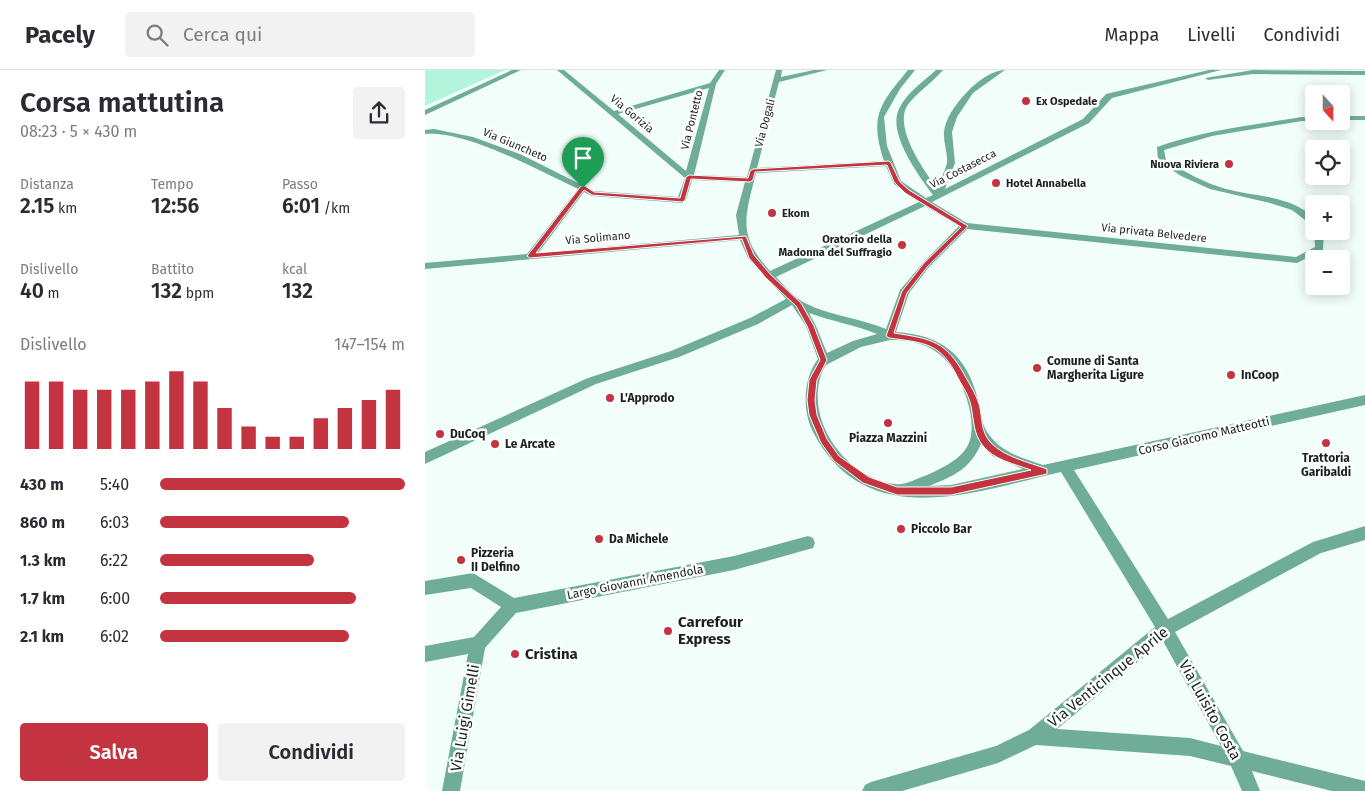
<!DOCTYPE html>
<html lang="it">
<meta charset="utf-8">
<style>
:root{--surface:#fff;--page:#f2f2f3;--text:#2b2b33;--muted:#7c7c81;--line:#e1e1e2;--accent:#c33340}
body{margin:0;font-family:"Fira Sans",sans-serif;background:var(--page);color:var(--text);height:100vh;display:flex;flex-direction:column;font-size:19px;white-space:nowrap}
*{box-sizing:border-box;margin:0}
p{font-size:16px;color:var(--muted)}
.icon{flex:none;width:28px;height:28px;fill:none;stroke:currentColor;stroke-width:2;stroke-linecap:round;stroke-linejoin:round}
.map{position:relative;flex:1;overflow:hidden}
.sheet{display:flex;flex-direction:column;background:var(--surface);width:425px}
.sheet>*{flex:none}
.needle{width:32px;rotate:159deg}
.controls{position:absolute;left:880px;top:15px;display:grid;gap:10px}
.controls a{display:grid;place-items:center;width:45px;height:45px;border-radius:5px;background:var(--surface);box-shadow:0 2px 12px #0003;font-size:25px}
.pin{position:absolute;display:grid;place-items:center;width:42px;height:42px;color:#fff;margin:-51px -21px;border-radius:50% 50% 50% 0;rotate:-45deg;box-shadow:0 0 5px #0007}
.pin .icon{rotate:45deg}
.round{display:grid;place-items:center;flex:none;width:52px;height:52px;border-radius:5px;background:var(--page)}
.overview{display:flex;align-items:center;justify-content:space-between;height:85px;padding:0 20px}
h1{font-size:28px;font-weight:600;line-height:38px}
.figures{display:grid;grid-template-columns:repeat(3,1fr);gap:8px;height:85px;padding:5px 20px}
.figures div{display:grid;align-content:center}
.figures b{font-size:21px;font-weight:600}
.figures small{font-size:14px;font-weight:400}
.figures p{font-size:14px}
.chart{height:140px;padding:10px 20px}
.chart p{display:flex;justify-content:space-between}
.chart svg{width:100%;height:90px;margin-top:5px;stroke:var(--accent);stroke-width:6}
.action{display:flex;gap:10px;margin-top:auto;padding:10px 20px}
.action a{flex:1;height:58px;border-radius:5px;background:var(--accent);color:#fff;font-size:20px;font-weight:600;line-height:58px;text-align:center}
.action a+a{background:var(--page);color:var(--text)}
ul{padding:0 20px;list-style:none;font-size:16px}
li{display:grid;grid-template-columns:80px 60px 1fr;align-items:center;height:38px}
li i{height:12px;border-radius:6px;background:var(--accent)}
header{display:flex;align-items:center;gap:30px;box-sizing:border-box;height:70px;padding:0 25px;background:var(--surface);border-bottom:1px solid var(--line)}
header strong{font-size:24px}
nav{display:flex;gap:28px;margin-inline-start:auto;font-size:18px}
.search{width:350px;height:45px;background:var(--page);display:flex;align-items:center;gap:12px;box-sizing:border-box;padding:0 18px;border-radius:5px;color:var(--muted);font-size:19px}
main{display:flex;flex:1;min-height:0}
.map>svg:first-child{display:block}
.green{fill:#b1f5dd}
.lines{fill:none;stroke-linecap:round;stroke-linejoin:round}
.minor{fill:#70ad99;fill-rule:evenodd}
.route{fill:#c33340;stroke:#fff;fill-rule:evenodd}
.poi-dot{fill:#c33340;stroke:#fff;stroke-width:2}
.labels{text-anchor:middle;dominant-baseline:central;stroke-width:5;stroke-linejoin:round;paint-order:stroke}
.far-poi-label{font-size:11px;font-weight:bold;fill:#18231f;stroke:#fff;text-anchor:start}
.far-street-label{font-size:11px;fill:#18231f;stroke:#fff}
.poi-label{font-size:12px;font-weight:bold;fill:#18231f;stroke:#fff;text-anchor:start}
.street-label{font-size:12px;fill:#18231f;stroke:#fff}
.near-poi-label{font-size:15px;font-weight:bold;fill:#18231f;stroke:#fff;text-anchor:start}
.near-street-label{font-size:15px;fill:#18231f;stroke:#fff}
</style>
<header>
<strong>Pacely</strong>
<div class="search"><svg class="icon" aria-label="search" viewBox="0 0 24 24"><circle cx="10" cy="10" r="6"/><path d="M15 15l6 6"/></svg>Cerca qui</div>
<nav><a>Mappa</a><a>Livelli</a><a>Condividi</a></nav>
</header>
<main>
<section class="sheet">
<div class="overview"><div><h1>Corsa mattutina</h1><p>08:23 · 5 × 430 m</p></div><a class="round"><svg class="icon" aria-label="share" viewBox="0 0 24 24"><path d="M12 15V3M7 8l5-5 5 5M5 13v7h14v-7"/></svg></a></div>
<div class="figures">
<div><p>Distanza</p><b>2.15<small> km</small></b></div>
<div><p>Tempo</p><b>12:56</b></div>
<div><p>Passo</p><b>6:01<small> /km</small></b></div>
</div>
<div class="figures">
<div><p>Dislivello</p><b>40<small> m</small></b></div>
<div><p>Battito</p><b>132<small> bpm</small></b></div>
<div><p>kcal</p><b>132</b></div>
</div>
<div class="chart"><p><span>Dislivello</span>147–154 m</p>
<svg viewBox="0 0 160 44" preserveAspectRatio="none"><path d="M5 44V11M15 44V11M25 44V15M35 44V15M45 44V15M55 44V11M65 44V6M75 44V11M85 44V24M95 44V33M105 44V38M115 44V38M125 44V29M135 44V24M145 44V20M155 44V15"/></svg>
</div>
<ul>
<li><b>430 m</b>5:40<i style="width:100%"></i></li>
<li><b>860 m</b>6:03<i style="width:77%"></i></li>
<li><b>1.3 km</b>6:22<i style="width:63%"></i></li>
<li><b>1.7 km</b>6:00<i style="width:80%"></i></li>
<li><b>2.1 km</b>6:02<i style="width:77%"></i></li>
</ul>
<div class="action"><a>Salva</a><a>Condividi</a></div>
</section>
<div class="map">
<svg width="940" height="721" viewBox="0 0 940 721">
<rect width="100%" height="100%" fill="#f2fef9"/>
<polygon class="green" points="0,0 80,0 0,36"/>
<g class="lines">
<g class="minor">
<polygon points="87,0 96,0 0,45 0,40"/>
<path d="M 132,0 L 139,0 L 189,41 L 285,13 L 294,0 L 300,0 L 291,14 L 269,105 L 322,107 L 351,0 L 357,0 L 356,7 L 389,0 L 402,0 L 354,12 L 332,98 L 459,91 C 444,46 455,34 483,0 L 490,0 L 475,19 L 459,47 L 462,76 L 476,111 L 501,128 L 508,125 C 494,106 462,63 474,39 C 481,23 499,11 511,0 L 518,0 C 507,13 492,22 482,36 C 469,58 499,101 512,118 C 515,111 520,101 522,93 C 523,83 518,72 519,62 C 521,39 557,0 580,0 L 548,23 L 532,47 L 527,62 L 530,93 L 520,119 L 658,49 L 681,24 L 784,0 L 796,0 L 687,28 L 664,53 L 507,132 L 542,153 L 871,187 L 890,177 L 889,161 L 899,161 L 898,180 L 872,193 L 542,159 L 504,197 L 484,223 L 471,262 C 517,265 542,285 553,330 C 557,343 556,356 565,366 C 578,383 598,388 618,395 L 940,325 L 940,335 L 649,400 L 743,549 L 888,472 L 940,456 L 940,470 L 896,483 L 750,562 L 818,681 L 940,711 L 940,721 L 907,721 L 827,701 L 835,721 L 817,721 L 806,696 L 765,686 L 611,675 L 573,693 L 477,721 L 437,721 L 440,715 L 446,712 L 571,676 L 604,660 L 730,557 L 636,402 C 549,422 441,464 388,362 C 377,340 378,308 393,289 L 381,256 L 367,235 L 333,254 L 254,287 L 171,314 L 0,394 L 0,382 L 163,308 L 246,281 L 325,248 L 361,229 L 323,188 L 315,170 L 0,199 L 0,193 L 102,184 L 153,119 C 115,101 41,60 0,64 L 0,60 L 9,59 L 48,67 L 95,84 L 169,121 L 253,127 L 260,108 ZM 284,18 L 261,101 L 193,44 ZM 461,96 L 469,114 L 494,132 L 345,201 C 312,165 320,147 331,103 ZM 267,110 L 320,112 L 311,145 L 314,165 L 113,183 L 159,122 L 167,126 L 257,133 L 261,130 ZM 500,136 L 534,156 L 498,193 L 475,220 L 461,259 C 435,248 405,246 380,233 C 369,228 359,215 351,207 ZM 384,243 C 406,251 430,255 452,264 L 428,271 L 402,283 L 391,256 ZM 465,270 C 496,269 519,280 533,308 C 543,326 554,362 540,380 C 531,392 515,399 502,405 C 493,408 479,416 470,414 C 427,409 389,363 393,320 C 394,311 396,302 401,295 L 436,277 ZM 556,374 L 568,386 L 598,399 L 526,415 L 504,416 C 529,406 545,399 556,374 ZM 738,571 L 796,676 L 765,668 L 632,659 Z"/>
<polygon points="828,0 940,1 940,5 828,4 783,10 780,8"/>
<rect x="916" y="46" width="24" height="4"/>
<path d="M 877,47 L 889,47 L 889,51 L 877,51 L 787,66 L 739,80 L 741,90 C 759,102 780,113 801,119 C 830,127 866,125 889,148 L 889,157 L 867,140 L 845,133 L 785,119 L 756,106 L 733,91 L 732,77 C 779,60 828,55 877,47 Z"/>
<polygon points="383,466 388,468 390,473 388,478 309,500 91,543 60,578 35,721 17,721 43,584 0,592 0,576 49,567 76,537 46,518 0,525 0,511 48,503 89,528 309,486"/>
</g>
</g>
<path class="route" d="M 464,91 L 466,93 L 475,112 L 484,120 L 543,156 L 503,196 L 482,223 L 469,263 C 507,269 521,271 540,306 C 545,315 551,324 554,334 C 558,348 555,361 566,373 C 580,387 603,392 622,399 L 622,404 L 526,425 L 472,425 L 438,413 L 409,391 L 396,373 L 384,345 L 382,330 L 384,310 L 395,290 L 382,256 L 371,236 L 341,208 L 324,188 L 317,169 L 105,188 L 102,186 L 156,116 L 160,116 L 169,122 L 255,128 L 261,107 L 264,105 L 323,108 L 325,101 L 328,99 ZM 462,95 L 469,112 L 480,123 L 536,157 L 499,193 L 477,221 L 461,266 L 464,268 C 501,273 516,273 533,308 C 538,317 544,326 546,336 C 549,351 548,363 558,376 C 569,390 590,394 606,400 L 526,417 L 472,417 L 444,407 L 414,386 L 402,369 L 392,345 L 390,330 L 392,310 L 402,290 L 389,256 L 376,233 L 346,205 L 329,185 L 321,166 L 111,183 L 159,120 L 167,125 L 258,132 L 260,130 L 266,109 L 325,112 L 328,110 L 330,102 Z"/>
<g class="poi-dot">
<circle cx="601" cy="31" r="5"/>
<circle cx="804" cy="94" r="5"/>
<circle cx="571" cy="113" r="5"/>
<circle cx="347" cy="143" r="5"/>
<circle cx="477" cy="175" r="5"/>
<circle cx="612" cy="298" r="5"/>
<circle cx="806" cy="305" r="5"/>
<circle cx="185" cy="328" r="5"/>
<circle cx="463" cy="353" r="5"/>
<circle cx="15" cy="364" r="5"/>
<circle cx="901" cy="373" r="5"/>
<circle cx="70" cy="374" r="5"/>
<circle cx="476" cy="459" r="5"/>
<circle cx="174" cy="469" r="5"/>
<circle cx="36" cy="490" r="5"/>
<circle cx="243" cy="561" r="5"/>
<circle cx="90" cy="584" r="5"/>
</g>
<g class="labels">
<g class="far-poi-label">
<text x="611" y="31">Ex Ospedale</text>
<text x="794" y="94" text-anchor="end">Nuova Riviera</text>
<text x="581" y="113">Hotel Annabella</text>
<text x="357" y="143">Ekom</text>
<text x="467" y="169" text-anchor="end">Oratorio della<tspan x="467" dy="13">Madonna del Suffragio</tspan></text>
</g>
<g class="far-street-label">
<text transform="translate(207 44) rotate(40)">Via Gorizia</text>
<text transform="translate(267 50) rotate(-76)">Via Pontetto</text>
<text transform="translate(340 53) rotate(-75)">Via Dogali</text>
<text transform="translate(90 75) rotate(23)">Via Giuncheto</text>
<text transform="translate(538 99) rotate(-27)">Via Costasecca</text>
<text transform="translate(729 163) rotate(6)">Via privata Belvedere</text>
<text transform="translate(173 168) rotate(-5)">Via Solimano</text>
</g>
<g class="poi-label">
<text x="622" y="291">Comune di Santa<tspan x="622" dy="14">Margherita Ligure</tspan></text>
<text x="816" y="305">InCoop</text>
<text x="195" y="328">L'Approdo</text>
<text x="25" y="364">DuCoq</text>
<text x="463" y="368" text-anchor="middle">Piazza Mazzini</text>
<text x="80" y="374">Le Arcate</text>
<text x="901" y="388" text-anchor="middle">Trattoria<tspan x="901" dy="14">Garibaldi</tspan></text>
<text x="486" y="459">Piccolo Bar</text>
<text x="184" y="469">Da Michele</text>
<text x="46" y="483">Pizzeria<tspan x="46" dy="14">II Delfino</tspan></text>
</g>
<g class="street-label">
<text transform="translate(779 366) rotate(-13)">Corso Giacomo Matteotti</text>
<text transform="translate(210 512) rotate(-11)">Largo Giovanni Amendola</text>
</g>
<g class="near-poi-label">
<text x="253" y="552">Carrefour<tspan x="253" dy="17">Express</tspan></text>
<text x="100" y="584">Cristina</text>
</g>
<g class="near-street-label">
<text transform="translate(683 607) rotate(-39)">Via Venticinque Aprile</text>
<text transform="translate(785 640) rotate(61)">Via Luisito Costa</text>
<text transform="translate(40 648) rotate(-80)">Via Luigi Gimelli</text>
</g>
</g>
</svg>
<div class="controls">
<a><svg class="needle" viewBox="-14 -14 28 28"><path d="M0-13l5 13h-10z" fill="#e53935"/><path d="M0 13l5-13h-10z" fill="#7c7c81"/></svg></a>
<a><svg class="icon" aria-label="locate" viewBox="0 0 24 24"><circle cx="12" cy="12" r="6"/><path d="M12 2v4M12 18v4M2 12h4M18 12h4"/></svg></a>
<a>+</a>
<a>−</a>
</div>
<div class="pin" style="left:158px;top:118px;background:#1e9e55"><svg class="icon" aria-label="arrive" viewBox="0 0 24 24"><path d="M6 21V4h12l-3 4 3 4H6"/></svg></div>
</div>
</main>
